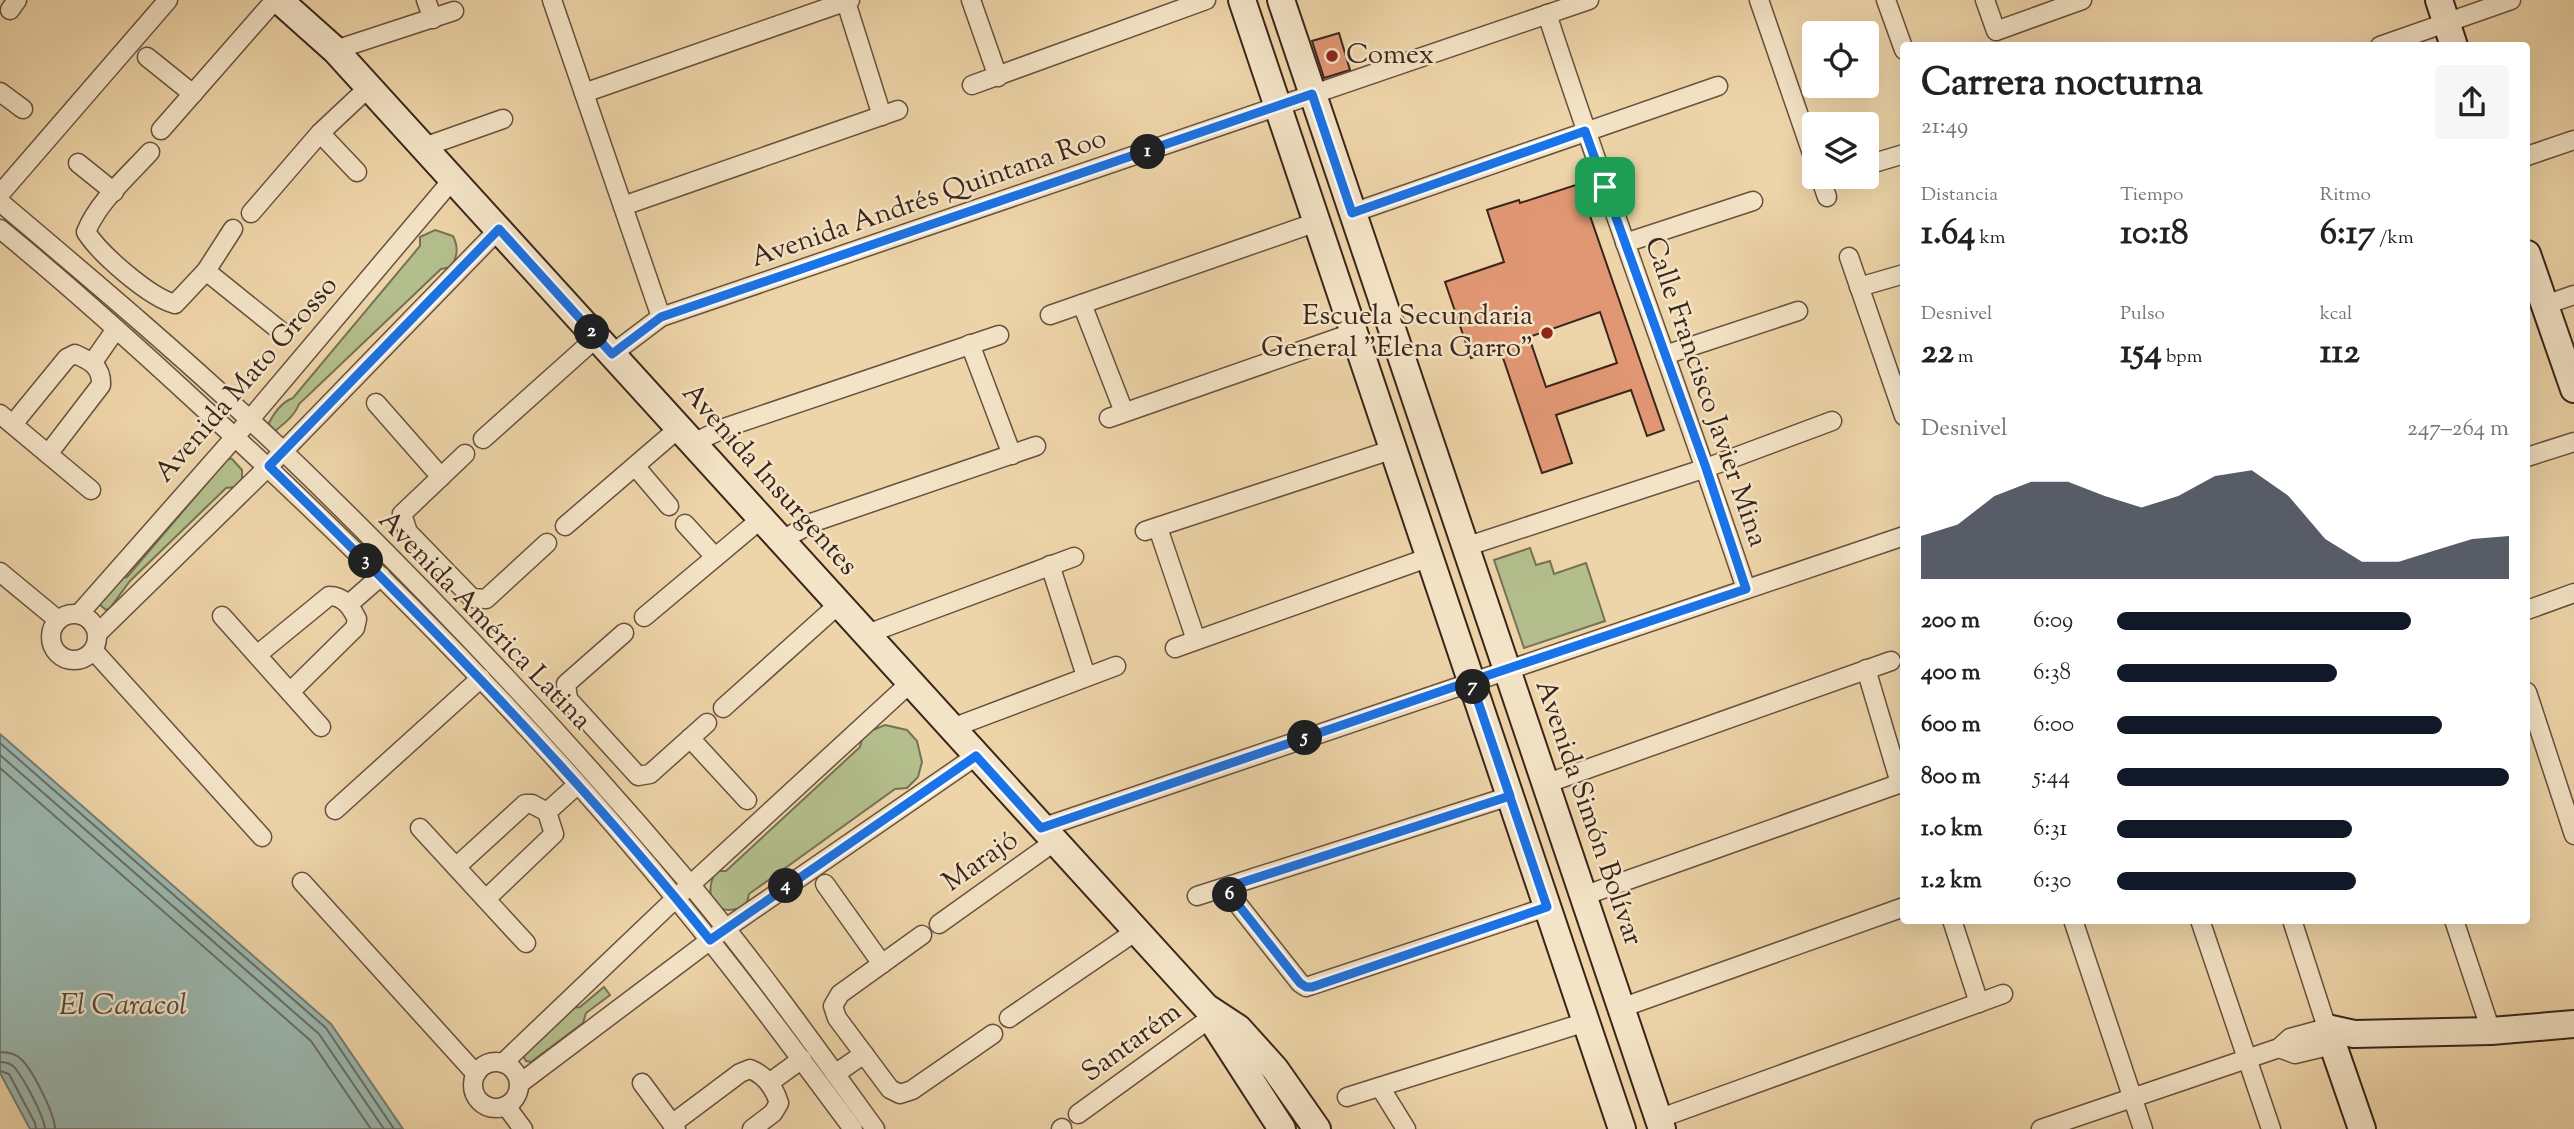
<!DOCTYPE html>
<html lang="es">
<meta charset="utf-8">
<style>
:root{--surface:#fff;--page:#f6f6f6;--text:#222;--muted:#767676;--accent:#111827}
body{margin:0;font-family:"Sorts Mill Goudy",serif;background:var(--page);color:var(--text);height:100vh;display:flex;flex-direction:column;font-size:26px;white-space:nowrap}
*{box-sizing:border-box;margin:0}
p{font-size:23px;color:var(--muted)}
.icon{flex:none;width:38px;height:38px;fill:none;stroke:currentColor;stroke-width:2;stroke-linecap:round;stroke-linejoin:round}
.map{position:relative;flex:1;overflow:hidden}
.panel{position:absolute;left:1900px;top:42px;width:630px;height:882px;display:flex;flex-direction:column;background:var(--surface);border-radius:7px;box-shadow:0 7px 28px #0002}
.panel>*{flex:none}
.fabs{position:absolute;left:1802px;top:21px;display:grid;gap:14px}
.fabs a{display:grid;place-items:center;width:77px;height:77px;border-radius:7px;background:var(--surface);box-shadow:0 7px 28px #0002;font-size:35px}
.pin{position:absolute;display:grid;place-items:center;width:60px;height:60px;color:#fff;margin:-30px;border-radius:14px;box-shadow:0 4px 10px #0006}
.km{position:absolute;width:35px;height:35px;margin:-18px;border-radius:50%;background:#222;color:#fff;font-size:19px;line-height:35px;text-align:center}
.round{display:grid;place-items:center;flex:none;width:74px;height:74px;border-radius:7px;background:var(--page)}
.summary{display:flex;align-items:center;justify-content:space-between;height:119px;padding:0 21px}
h1{font-size:38px;font-weight:700;line-height:52px}
.figures{display:grid;grid-template-columns:repeat(3,1fr);gap:10px;height:119px;padding:7px 21px}
.figures div{display:grid;align-content:center}
.figures b{font-size:35px;font-weight:700}
.figures small{font-size:19px;font-weight:400}
.figures p{font-size:19px}
.chart{height:196px;padding:14px 21px}
.chart p{display:flex;justify-content:space-between}
.chart svg{width:100%;height:126px;margin-top:7px;fill:var(--accent);opacity:.7}
ul{padding:0 21px;list-style:none;font-size:23px}
li{display:grid;grid-template-columns:112px 84px 1fr;align-items:center;height:52px}
li i{height:18px;border-radius:9px;background:var(--accent)}
.map>svg:first-child{display:block}
.green{fill:#b3be8c;stroke:#767254;stroke-width:2}
.water{fill:#9bb8b0;stroke:#747d75;stroke-width:2}
.lines{fill:none;stroke-linecap:round;stroke-linejoin:round}
.shore{stroke:#6a6e66;stroke-width:2}
.building{fill:#e19774;stroke:#3a251c;stroke-width:2;fill-rule:evenodd}
.street-casing{stroke:#67513f;stroke-width:21}
.secondary-casing{stroke:#3a251c;stroke-width:30}
.street{stroke:#f4e4c7;stroke-width:18}
.secondary{stroke:#f4e4c7;stroke-width:26}
.route-casing{stroke:#fff;stroke-width:14}
.route{stroke:#1a73e8;stroke-width:9}
.poi-dot{fill:#8f2418;stroke:#f4e4c7;stroke-width:2.5}
.labels{text-anchor:middle;dominant-baseline:central;stroke-width:5;stroke-linejoin:round;paint-order:stroke}
.poi-label{font-size:28px;fill:#3a251c;stroke:#f4e4c7;text-anchor:start}
.street-label{font-size:28px;fill:#3a251c;stroke:#f4e4c7}
.water-label{font-size:30px;font-style:italic;fill:#524a41;stroke:#f4e4c7}
</style>
<div class="map">
<svg width="2574" height="1129" viewBox="0 0 2574 1129">
<rect width="100%" height="100%" fill="#eed5a9"/>
<filter id="stains"><feTurbulence type="fractalNoise" baseFrequency=".00286" numOctaves="4"/><feColorMatrix values="0 0 0 0 .2 0 0 0 0 .09 0 0 0 0 .02 0 0 0 .5 -.17"/></filter>
<radialGradient id="worn" r=".72"><stop offset=".6" stop-color="#630" stop-opacity="0"/><stop offset="1" stop-color="#630" stop-opacity=".3"/></radialGradient>
<g class="green">
<path d="M 435,230 L 453,236 C 459,248 457,255 452,267 L 441,269 L 299,404 C 295,415 285,423 275,431 L 270,428 L 269,423 C 274,413 282,402 293,398 L 420,246 L 420,237 Z"/>
<polygon points="223,458 232,459 242,470 242,479 235,487 226,488 130,581 110,608 106,610 99,604 121,578 127,577 213,476 214,466"/>
<polygon points="1530,548 1536,565 1550,561 1554,574 1586,563 1605,621 1524,648 1494,560"/>
<path d="M 885,725 L 907,730 L 917,741 L 922,762 L 918,777 L 907,788 L 895,789 L 749,894 L 746,907 C 740,908 734,910 729,910 C 706,909 708,885 716,871 L 726,871 L 860,747 L 863,734 Z"/>
<polygon points="604,987 610,995 586,1013 583,1023 531,1062 526,1061 523,1056 570,1008 580,1007"/>
</g>
<polygon class="water" points="0,734 331,1024 403,1129 30,1129 0,1073"/>
<g class="lines">
<g class="shore">
<polyline points="0,743 326,1028 394,1129"/>
<polyline points="0,755 319,1034 384,1129"/>
<polyline points="0,768 311,1041 371,1129"/>
<path d="M 0,1052 C 8,1052 15,1053 21,1059 C 32,1069 55,1114 55,1129"/>
<path d="M 0,1062 C 6,1062 11,1063 15,1068 C 24,1079 44,1116 45,1129"/>
<polyline points="0,1071 9,1074 35,1123 36,1129"/>
</g>
</g>
<g class="building">
<polygon points="1339,33 1350,70 1324,78 1312,41"/>
<path d="M 1579,184 L 1664,430 L 1647,436 L 1631,390 L 1556,415 L 1572,463 L 1542,473 L 1500,349 L 1471,358 L 1445,282 L 1504,262 L 1487,210 L 1519,200 L 1520,203 ZM 1600,312 L 1617,363 L 1546,387 L 1529,337 Z"/>
</g>
<g class="lines">
<g class="street-casing">
<g id="street">
<polyline points="426,0 433,19"/>
<polyline points="552,0 661,317"/>
<polyline points="971,0 998,77"/>
<polyline points="1759,0 1815,162"/>
<polyline points="1886,0 1904,50"/>
<polyline points="1985,0 1996,31 2082,0"/>
<polyline points="846,2 882,116"/>
<polyline points="10,10 17,0"/>
<path d="M 1547,14 C 1610,207 1682,397 1746,589"/>
<polyline points="2380,46 2511,0"/>
<polyline points="335,50 454,11"/>
<polyline points="147,57 193,94"/>
<polyline points="972,85 1206,0"/>
<polyline points="0,92 23,109"/>
<polyline points="584,93 850,0"/>
<polyline points="161,130 275,0"/>
<polyline points="320,133 357,172"/>
<polyline points="424,147 503,119"/>
<path d="M 150,152 C 128,176 98,202 86,232 C 100,254 149,297 175,304 L 206,271 L 233,229"/>
<polyline points="2527,156 2574,140"/>
<polyline points="78,163 114,192"/>
<polyline points="1867,165 1904,154"/>
<polyline points="1820,177 1827,197"/>
<polyline points="0,194 168,0"/>
<path d="M 0,202 C 96,283 193,365 284,452 C 426,589 562,733 689,883 C 755,962 815,1046 875,1129"/>
<polyline points="623,206 898,110"/>
<polyline points="251,213 320,133 369,87"/>
<polyline points="1352,213 1718,86"/>
<path d="M 0,229 C 70,286 136,346 202,407 C 371,561 533,724 678,901 C 739,975 796,1052 853,1129"/>
<polyline points="1625,243 1753,201"/>
<polyline points="1849,257 1904,416"/>
<polyline points="206,271 283,333"/>
<polyline points="1859,287 1904,274"/>
<polyline points="1082,304 1124,412"/>
<polyline points="2545,305 2574,295"/>
<polyline points="1050,315 1317,222"/>
<polyline points="970,344 1012,455"/>
<polyline points="612,354 661,317 1589,0"/>
<polyline points="1665,355 1798,311"/>
<polyline points="93,362 116,329"/>
<polyline points="376,403 441,477"/>
<polyline points="0,414 91,490"/>
<polyline points="1109,418 1355,332"/>
<path d="M 13,424 L 67,358 L 75,354 C 91,361 102,367 101,385 L 48,454"/>
<polyline points="483,439 597,337"/>
<polyline points="693,443 727,427 999,335"/>
<polyline points="465,454 402,514 408,532 472,598 486,599 547,543"/>
<polyline points="2527,457 2574,442"/>
<polyline points="635,466 669,506"/>
<polyline points="685,524 715,557"/>
<polyline points="565,526 679,428"/>
<polyline points="1158,528 1196,640"/>
<polyline points="1145,531 1394,449"/>
<polyline points="782,540 814,522 1036,446"/>
<polyline points="1465,547 1706,468 1832,421"/>
<polyline points="1050,565 1086,676"/>
<polyline points="0,572 58,620"/>
<polyline points="349,604 381,576"/>
<polyline points="2527,610 2574,593"/>
<circle cx="74" cy="637" r="23"/>
<polyline points="79,614 235,437 453,179"/>
<polyline points="222,616 321,727"/>
<polyline points="644,617 761,519"/>
<polyline points="98,633 269,466 499,229"/>
<polyline points="624,633 566,684 568,699 638,776 650,774 707,723"/>
<polyline points="867,634 1074,557"/>
<polyline points="1175,648 1430,557"/>
<polyline points="94,651 262,837"/>
<path d="M 257,655 L 329,596 C 344,596 351,607 357,619 L 355,628 L 290,692"/>
<polyline points="1866,669 1900,783"/>
<polyline points="2527,692 2574,835"/>
<polyline points="723,708 839,604"/>
<polyline points="952,728 1116,666"/>
<polyline points="690,738 747,800"/>
<polyline points="1545,784 1891,661"/>
<polyline points="335,810 481,678"/>
<polyline points="547,812 577,785"/>
<polyline points="420,828 526,943"/>
<polyline points="1041,828 1904,536"/>
<polyline points="456,867 525,804 532,804 547,812 554,834 486,899"/>
<polyline points="302,882 476,1074"/>
<polyline points="825,884 882,964"/>
<polyline points="1225,888 1300,983 1306,987 1547,907"/>
<polyline points="1197,896 1510,796"/>
<polyline points="1583,896 1904,782"/>
<polyline points="1952,920 1979,1003"/>
<polyline points="2073,920 2143,1129"/>
<polyline points="2200,920 2271,1129"/>
<polyline points="2454,920 2491,1031"/>
<polyline points="939,924 1054,842"/>
<polyline points="922,935 840,994 833,1006 837,1018 890,1089 900,1094 912,1090 993,1034"/>
<polyline points="1621,1008 1904,907"/>
<polyline points="1009,1018 1136,931"/>
<polyline points="2279,1048 2295,1054 2333,1045"/>
<circle cx="496" cy="1085" r="23"/>
<polyline points="503,1063 676,898 910,683"/>
<polyline points="835,1074 864,1054"/>
<polyline points="642,1083 676,1129"/>
<polyline points="769,1083 802,1059"/>
<polyline points="519,1084 725,929 976,756"/>
<polyline points="1380,1087 1406,1129"/>
<polyline points="1347,1097 1586,1022"/>
<polyline points="506,1106 523,1129"/>
<polyline points="1078,1114 1216,1014"/>
<polyline points="1658,1119 2003,994"/>
<path d="M 672,1124 L 740,1073 L 750,1069 C 765,1075 774,1087 779,1103 L 773,1113 L 752,1129"/>
<polyline points="1061,1129 1062,1128"/>
<polyline points="2041,1129 2279,1048 2290,1038 2327,1028 2292,920"/>
</g>
</g>
<g class="secondary-casing">
<g id="secondary">
<polyline points="279,0 335,50 1206,1007 1238,1028 1275,1069 1317,1129"/>
<polyline points="1242,0 1622,1129"/>
<polyline points="1281,0 1662,1129"/>
<polyline points="2439,0 2454,46"/>
<polyline points="2527,254 2574,389"/>
<polyline points="1211,1019 1282,1129"/>
<polyline points="2327,1028 2354,1034 2491,1031 2574,1024"/>
<polyline points="2327,1028 2362,1129"/>
</g>
</g>
<use href="#street" class="street"/>
<use href="#secondary" class="secondary"/>
</g>
<g class="lines">
<g class="route-casing">
<path id="route" d="M 1605,187 L 1585,131 L 1352,213 L 1312,94 L 661,317 L 612,354 L 499,229 L 269,466 C 423,617 575,772 710,940 L 976,756 L 1041,828 L 1471,681 L 1510,796 L 1225,888 L 1300,983 L 1306,987 L 1312,987 L 1547,907 L 1471,681 L 1746,589 L 1706,468 L 1605,187"/>
</g>
<use href="#route" class="route"/>
</g>
<g class="poi-dot">
<circle cx="1332" cy="56" r="7"/>
<circle cx="1547" cy="333" r="7"/>
</g>
<g class="labels">
<g class="poi-label">
<text x="1346" y="56">Comex</text>
<text x="1533" y="317" text-anchor="end">Escuela Secundaria<tspan x="1533" dy="32">General "Elena Garro"</tspan></text>
</g>
<g class="street-label">
<text transform="translate(929 199) rotate(-19)">Avenida Andrés Quintana Roo</text>
<text transform="translate(247 380) rotate(-49)">Avenida Mato Grosso</text>
<text transform="translate(1705 392) rotate(71)">Calle Francisco Javier Mina</text>
<text transform="translate(769 480) rotate(48)">Avenida Insurgentes</text>
<text transform="translate(484 621) rotate(46)">Avenida América Latina</text>
<text transform="translate(1588 813) rotate(71)">Avenida Simón Bolívar</text>
<text transform="translate(981 862) rotate(-35)">Marajó</text>
<text transform="translate(1132 1043) rotate(-36)">Santarém</text>
</g>
<g class="water-label">
<text x="123" y="1006">El Caracol</text>
</g>
</g>
<rect width="100%" height="100%" filter="url(#stains)"/>
<rect width="100%" height="100%" fill="url(#worn)"/>
</svg>
<div class="fabs">
<a><svg class="icon" aria-label="locate" viewBox="0 0 24 24"><circle cx="12" cy="12" r="6"/><path d="M12 2v4M12 18v4M2 12h4M18 12h4"/></svg></a>
<a><svg class="icon" aria-label="layers" viewBox="0 0 24 24"><path d="M12 4l9 5-9 5-9-5zM3 14l9 5 9-5"/></svg></a>
</div>
<div class="pin" style="left:1605px;top:187px;background:#1e9e55"><svg class="icon" aria-label="arrive" viewBox="0 0 24 24"><path d="M6 21V4h12l-3 4 3 4H6"/></svg></div>
<b class="km" style="left:1148px;top:152px">1</b>
<b class="km" style="left:592px;top:332px">2</b>
<b class="km" style="left:366px;top:561px">3</b>
<b class="km" style="left:786px;top:886px">4</b>
<b class="km" style="left:1305px;top:738px">5</b>
<b class="km" style="left:1230px;top:895px">6</b>
<b class="km" style="left:1473px;top:687px">7</b>
<section class="panel">
<div class="summary"><div><h1>Carrera nocturna</h1><p>21:49</p></div><a class="round"><svg class="icon" aria-label="share" viewBox="0 0 24 24"><path d="M12 15V3M7 8l5-5 5 5M5 13v7h14v-7"/></svg></a></div>
<div class="figures">
<div><p>Distancia</p><b>1.64<small> km</small></b></div>
<div><p>Tiempo</p><b>10:18</b></div>
<div><p>Ritmo</p><b>6:17<small> /km</small></b></div>
</div>
<div class="figures">
<div><p>Desnivel</p><b>22<small> m</small></b></div>
<div><p>Pulso</p><b>154<small> bpm</small></b></div>
<div><p>kcal</p><b>112</b></div>
</div>
<div class="chart"><p><span>Desnivel</span>247–264 m</p>
<svg viewBox="0 0 160 44" preserveAspectRatio="none"><path d="M0 44V29L10 25L20 15L30 10L40 10L50 15L60 19L70 15L80 8L90 6L100 15L110 30L120 38L130 38L140 34L150 30L160 29V44z"/></svg>
</div>
<ul>
<li><b>200 m</b>6:09<i style="width:75%"></i></li>
<li><b>400 m</b>6:38<i style="width:56%"></i></li>
<li><b>600 m</b>6:00<i style="width:83%"></i></li>
<li><b>800 m</b>5:44<i style="width:100%"></i></li>
<li><b>1.0 km</b>6:31<i style="width:60%"></i></li>
<li><b>1.2 km</b>6:30<i style="width:61%"></i></li>
</ul>
</section>
</div>
